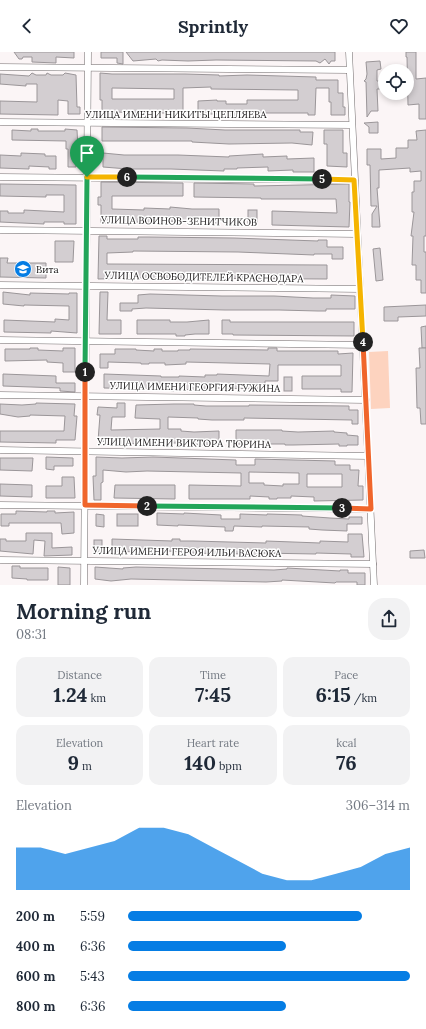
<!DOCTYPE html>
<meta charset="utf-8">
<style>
:root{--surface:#fff;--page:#f2f2f3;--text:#1f2937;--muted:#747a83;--accent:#057de4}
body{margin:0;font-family:Lora,serif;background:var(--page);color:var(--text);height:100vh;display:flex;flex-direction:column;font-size:15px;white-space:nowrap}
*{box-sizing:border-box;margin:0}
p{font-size:13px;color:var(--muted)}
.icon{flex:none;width:22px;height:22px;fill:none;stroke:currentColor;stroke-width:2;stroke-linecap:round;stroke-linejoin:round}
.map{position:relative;height:533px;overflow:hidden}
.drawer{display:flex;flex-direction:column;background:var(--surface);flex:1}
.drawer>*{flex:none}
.controls{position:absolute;left:378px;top:12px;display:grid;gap:8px}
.controls a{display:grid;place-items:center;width:36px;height:36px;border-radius:50%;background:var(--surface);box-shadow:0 2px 6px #0003;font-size:20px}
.pin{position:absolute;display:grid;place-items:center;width:34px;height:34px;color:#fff;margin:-41px -17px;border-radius:50% 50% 50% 0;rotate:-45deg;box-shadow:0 0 4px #0007}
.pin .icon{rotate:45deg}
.km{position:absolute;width:20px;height:20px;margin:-10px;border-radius:50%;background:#222;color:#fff;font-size:11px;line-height:20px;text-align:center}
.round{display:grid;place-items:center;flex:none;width:42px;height:42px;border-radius:16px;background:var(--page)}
.headline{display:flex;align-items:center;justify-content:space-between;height:68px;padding:0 16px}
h1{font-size:22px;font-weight:700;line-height:30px}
.figures{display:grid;grid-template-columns:repeat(3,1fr);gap:6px;height:68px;padding:4px 16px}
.figures div{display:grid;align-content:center;border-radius:10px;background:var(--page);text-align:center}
.figures b{font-size:20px;font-weight:700}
.figures small{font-size:11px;font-weight:400}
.figures p{font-size:11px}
.chart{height:112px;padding:8px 16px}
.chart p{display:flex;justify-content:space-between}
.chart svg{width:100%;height:72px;margin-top:4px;fill:var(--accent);opacity:.7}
ul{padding:0 16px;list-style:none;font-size:13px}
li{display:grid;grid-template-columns:64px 48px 1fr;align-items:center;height:30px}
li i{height:10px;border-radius:5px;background:var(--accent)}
header{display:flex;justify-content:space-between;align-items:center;height:52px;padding:0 16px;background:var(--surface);font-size:18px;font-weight:700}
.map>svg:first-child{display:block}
.green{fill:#fdd3bf}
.building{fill:#d3ced1;stroke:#9b9699;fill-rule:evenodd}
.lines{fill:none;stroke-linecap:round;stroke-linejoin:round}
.minor-casing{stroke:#706b6c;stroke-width:7}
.minor{stroke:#fff;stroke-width:6}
.split-1-casing{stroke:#fff;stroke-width:8}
.split-2-casing{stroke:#fff;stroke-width:8}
.split-3-casing{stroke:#fff;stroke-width:8}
.split-4-casing{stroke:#fff;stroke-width:8}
.split-5-casing{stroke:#fff;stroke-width:8}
.split-6-casing{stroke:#fff;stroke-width:8}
.split-7-casing{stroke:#fff;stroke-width:8}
.split-1{stroke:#22a559;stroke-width:5}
.split-2{stroke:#f0652b;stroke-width:5}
.split-3{stroke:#22a559;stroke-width:5}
.split-4{stroke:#f0652b;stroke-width:5}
.split-5{stroke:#f5b400;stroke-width:5}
.split-6{stroke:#22a559;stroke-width:5}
.split-7{stroke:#f5b400;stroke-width:5}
.labels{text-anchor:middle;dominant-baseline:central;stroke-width:3;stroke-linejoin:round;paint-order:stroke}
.street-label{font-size:10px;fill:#171415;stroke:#fff}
.poi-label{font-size:10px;fill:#171415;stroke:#fff;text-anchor:start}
</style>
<header><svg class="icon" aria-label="back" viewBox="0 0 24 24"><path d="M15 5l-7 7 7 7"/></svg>Sprintly<svg class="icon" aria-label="heart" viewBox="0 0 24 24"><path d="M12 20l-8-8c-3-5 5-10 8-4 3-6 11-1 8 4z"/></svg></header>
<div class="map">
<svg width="426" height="533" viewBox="0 0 426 533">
<rect width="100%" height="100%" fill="#fbf5f6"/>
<polygon class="green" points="388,299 390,356 371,357 369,300"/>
<g class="building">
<polygon points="14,0 74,0 74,6 56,5 56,11 32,10 32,5 23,5 22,7 19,7"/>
<polygon points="101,0 123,0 123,12 117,11 117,6 101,6"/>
<polygon points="126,0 335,0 335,9 331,9 329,12 325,7 320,11 316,9 216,8 188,9 162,8 158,9 156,7 133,9"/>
<polygon points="406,0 416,0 416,27 426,26 426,67 419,67 419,52 408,53 407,5 406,5"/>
<polygon points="380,9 381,17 377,18 377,29 385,29 385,37 377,37 378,59 371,59 367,65 366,30 364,29 366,27 367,22 366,10"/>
<polygon points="32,21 36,23 46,23 47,21 51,23 63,23 65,21 76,23 77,55 80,55 80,62 68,62 68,49 58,48 58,63 0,62 0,49 37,50 37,32 26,32 26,34 0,32 0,22 29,24"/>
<path d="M 100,21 L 112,22 L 185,22 L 219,23 L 219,24 L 247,23 L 316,25 L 316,28 L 338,28 L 338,41 L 343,41 L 343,55 L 345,55 L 345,63 L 331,63 L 331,50 L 329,50 L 329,36 L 316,36 L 315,63 L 308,63 L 308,61 L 256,61 L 239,62 L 239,64 L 218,64 L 218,62 L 198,62 L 198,49 L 217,48 L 217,49 L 226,49 L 226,52 L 247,52 L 247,48 L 298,48 L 298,38 L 211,37 L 211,35 L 183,36 L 183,59 L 165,58 L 165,61 L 114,60 L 114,62 L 102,62 L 102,48 L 100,48 ZM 112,36 L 174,37 L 174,47 L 112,47 Z"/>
<polygon points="378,70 378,81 369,81 369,75 364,71"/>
<polygon points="102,75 187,76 225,78 300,78 300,80 313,80 312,93 292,91 229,92 192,90 192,89 102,89"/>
<polygon points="31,77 38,77 38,79 65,79 65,77 77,78 78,97 76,97 76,115 68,115 68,97 66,97 66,89 12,88 12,78 31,79"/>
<polygon points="324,78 343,78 343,101 347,101 347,115 327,114 327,92 324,92"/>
<polygon points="426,78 426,184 424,184 424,200 426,200 426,241 421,241 421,228 416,228 416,213 412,213 413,184 411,184 414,160 412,160 412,140 414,140 414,129 421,129 421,119 410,120 410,116 379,118 379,136 377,136 380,175 372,175 372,162 377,154 371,154 370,113 367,113 367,97 381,97 381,107 396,106 396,96 408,96 408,88 417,88 416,79"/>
<polygon points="21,101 45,102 45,104 56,104 56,117 49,117 49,115 29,114 29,117 0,116 0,103 21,104"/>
<polygon points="103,101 124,103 178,103 229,105 229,104 263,102 263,105 287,104 287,107 314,106 314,120 293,120 293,118 268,119 268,115 237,116 237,117 224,117 224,119 171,117 128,117 103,115"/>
<polygon points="101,130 183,131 183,144 112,144 112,157 144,158 144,156 170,157 170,155 192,157 219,157 219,171 165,169 165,171 137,170 137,171 101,171 101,153 98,153 98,145 101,145"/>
<polygon points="194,131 254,132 254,134 349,132 349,150 350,150 349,175 272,173 272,159 337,161 336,147 261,147 261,146 194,145"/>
<polygon points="0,132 76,133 76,172 64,172 64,170 44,170 44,172 0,170 0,159 8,159 8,161 24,161 24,158 64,160 64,143 46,143 46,145 0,144"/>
<rect x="248" y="158" width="9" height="14"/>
<polygon points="99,184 107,184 107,187 138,187 138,185 149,185 234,186 318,189 318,188 327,188 327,195 343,195 343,207 332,207 332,202 314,202 314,203 238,200 133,199 133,200 107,201 107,212 327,213 327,227 147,226 98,227"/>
<polygon points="55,189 74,189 73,210 55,210"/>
<polygon points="380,196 383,228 376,229 373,197"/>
<polygon points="0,206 8,206 7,211 46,211 46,226 0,225"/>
<polygon points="3,240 30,243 30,241 69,242 69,241 77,241 77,281 51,279 51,281 4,280 4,268 55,270 55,267 69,268 69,254 24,253 24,254 3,252"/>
<polygon points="100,240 108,240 107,268 121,268 121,282 99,282"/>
<polygon points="150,242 222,244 274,244 313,246 331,246 331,243 355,244 355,257 326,257 326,259 318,259 279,258 225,258 146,256 132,257 132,259 120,259 120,251 138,251 138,243"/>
<polygon points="426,253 426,264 398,265 398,269 384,269 384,255"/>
<polygon points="137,268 170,268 170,270 187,270 209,268 209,282 195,282 185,283 185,284 176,284 176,282 137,282"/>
<polygon points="222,268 230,268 230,270 354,270 354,284 233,283 233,282 222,282"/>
<polygon points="426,274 426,296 422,296 421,275"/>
<polygon points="30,296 38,296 38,298 63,299 63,296 75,296 75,320 63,320 63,311 47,310 47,308 5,309 5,297 30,297"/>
<polygon points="268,296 277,296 277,299 338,299 338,302 353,301 352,340 341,340 341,337 302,337 302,324 341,324 341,313 278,313 278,329 265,329 265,337 213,336 213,337 200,336 200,338 174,337 174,339 165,338 165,337 104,336 104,322 161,324 161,325 179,325 179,324 205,325 205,323 217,323 217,322 269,324 270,312 186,310 186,312 165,313 165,311 149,311 149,312 141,312 141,311 108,310 108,316 100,316 100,302 115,302 115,297 136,297 136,298 154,299 154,297 162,297 162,299 178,299 178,298 190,298 190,297 268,298"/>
<polygon points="419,296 426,296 426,372 421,372 420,356 417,356 416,316 420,316"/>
<polygon points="3,322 56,324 56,331 75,331 75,340 60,339 60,336 3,334"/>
<rect x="284" y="325" width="8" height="14"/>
<polygon points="36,351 75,352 74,364 77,364 75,388 56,388 56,391 0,390 0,379 64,379 65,364 30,363 30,364 18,365 0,362 0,352 22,353 36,352"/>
<polygon points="117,351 125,351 125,365 112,365 111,378 160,377 160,367 135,366 136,353 174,352 194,352 194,353 206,354 249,354 249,353 349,354 349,358 358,358 358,372 352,372 352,368 244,366 244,368 212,368 198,367 198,366 168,365 168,377 181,377 181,379 194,380 219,379 219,393 185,393 185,391 172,391 173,388 154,388 154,391 125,392 98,389 100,363 97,363 98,355 117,356"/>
<polygon points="236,378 282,378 282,379 298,380 334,379 334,380 347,381 347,383 358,384 358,393 347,393 347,394 339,394 339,392 293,393 285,393 285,392 236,392"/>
<polygon points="46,405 73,406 73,414 54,414 54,418 46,417"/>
<path d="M 96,405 L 122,406 L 153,405 L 236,408 L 236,413 L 255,413 L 255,407 L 335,409 L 335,413 L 350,413 L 350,418 L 359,418 L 358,434 L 363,434 L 363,448 L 314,449 L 314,445 L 291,444 L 291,446 L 277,446 L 277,447 L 269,447 L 269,445 L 250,444 L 250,447 L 189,447 L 189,433 L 241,434 L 241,421 L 147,419 L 126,420 L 103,418 L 103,430 L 101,431 L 101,448 L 94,448 L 93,424 L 96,424 ZM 249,420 L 299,421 L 299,432 L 283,432 L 283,434 L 264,433 L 264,431 L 249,431 ZM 307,422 L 342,422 L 342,435 L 307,435 Z"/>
<polygon points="0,406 33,406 32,419 0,418"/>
<polygon points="62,425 74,425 75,446 46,446 46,434 62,434"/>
<polygon points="0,432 32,433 32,445 0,444"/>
<polygon points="115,433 175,433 175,447 114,446"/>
<polygon points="16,459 47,460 47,459 55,459 55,461 74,460 74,481 62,482 61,471 9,471 9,474 1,474 1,462 16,462"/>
<polygon points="157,461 184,462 184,461 221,463 221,467 240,467 240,462 267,463 267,462 302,463 302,464 330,466 349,467 349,465 362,465 362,472 347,472 347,479 322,478 309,477 309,475 262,474 262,475 234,474 233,479 225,479 225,475 178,473 178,474 157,473"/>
<polygon points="96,462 104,463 104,475 96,474"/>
<rect x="117" y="462" width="21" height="12"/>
<polygon points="26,481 52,481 52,496 72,495 72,503 44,504 45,489 34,488 33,502 0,499 0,487 6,487 6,489 26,489"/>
<polygon points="348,482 362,482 364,505 351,505 351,502 316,501 316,502 259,501 259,503 250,503 250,502 185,501 185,500 167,499 167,501 112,499 112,487 172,489 172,487 180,487 180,489 193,489 266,491 266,489 320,491 320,489 348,490"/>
<rect x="94" y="488" width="8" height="12"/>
<polygon points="424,498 425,506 410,506 410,499"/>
<polygon points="12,514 20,514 20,516 48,516 48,528 27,528 27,527 12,526"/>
<polygon points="58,515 70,516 70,533 58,533"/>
<polygon points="95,515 123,517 123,516 136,515 274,518 287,517 287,516 340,519 340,518 348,518 348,521 365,521 365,533 357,533 357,530 336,530 335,531 282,528 282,529 266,530 131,527 111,529 95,527"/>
</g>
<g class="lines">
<g class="minor-casing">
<g id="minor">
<polyline points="349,0 374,533"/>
<polyline points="0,15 349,18"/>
<polyline points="0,70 352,73"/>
<polyline points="0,125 354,128"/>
<polyline points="0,178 357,182"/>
<polyline points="0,233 360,237"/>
<polyline points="0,288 363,293"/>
<polyline points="0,343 366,348"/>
<polyline points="0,398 368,404"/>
<polyline points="0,453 371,457"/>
<polyline points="0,508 373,512"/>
<polyline points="84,533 88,0"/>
</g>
</g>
<use href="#minor" class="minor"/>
</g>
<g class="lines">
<g class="split-1-casing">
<polyline id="split-1" points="85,320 87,125"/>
</g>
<g class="split-2-casing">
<polyline id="split-2" points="85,320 85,453 147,454"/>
</g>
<g class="split-3-casing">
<polyline id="split-3" points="147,454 342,456"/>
</g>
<g class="split-4-casing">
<polyline id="split-4" points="342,456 371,457 363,290"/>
</g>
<g class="split-5-casing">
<polyline id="split-5" points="322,127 354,128 363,290"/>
</g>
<g class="split-6-casing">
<polyline id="split-6" points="127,125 322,127"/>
</g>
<g class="split-7-casing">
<polyline id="split-7" points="87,125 127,125"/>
</g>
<use href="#split-1" class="split-1"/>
<use href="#split-2" class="split-2"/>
<use href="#split-3" class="split-3"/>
<use href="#split-4" class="split-4"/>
<use href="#split-5" class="split-5"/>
<use href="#split-6" class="split-6"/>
<use href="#split-7" class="split-7"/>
</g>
<defs>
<g id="school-disc" transform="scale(0.9)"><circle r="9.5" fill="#057de4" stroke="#fff"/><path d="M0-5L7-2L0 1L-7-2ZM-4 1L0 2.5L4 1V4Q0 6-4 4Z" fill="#fff"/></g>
</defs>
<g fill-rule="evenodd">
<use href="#school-disc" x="23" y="217"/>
</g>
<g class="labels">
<g class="street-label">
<text x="176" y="62">УЛИЦА ИМЕНИ НИКИТЫ ЦЕПЛЯЕВА</text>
<text transform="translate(179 169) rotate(1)">УЛИЦА ВОИНОВ-ЗЕНИТЧИКОВ</text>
<text transform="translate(204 225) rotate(1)">УЛИЦА ОСВОБОДИТЕЛЕЙ КРАСНОДАРА</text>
<text transform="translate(195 335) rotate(1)">УЛИЦА ИМЕНИ ГЕОРГИЯ ГУЖИНА</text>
<text transform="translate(184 391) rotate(1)">УЛИЦА ИМЕНИ ВИКТОРА ТЮРИНА</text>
<text transform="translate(187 500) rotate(1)">УЛИЦА ИМЕНИ ГЕРОЯ ИЛЬИ ВАСЮКА</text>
</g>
<g class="poi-label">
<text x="36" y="217">Вита</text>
</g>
</g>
</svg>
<div class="controls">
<a><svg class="icon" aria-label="locate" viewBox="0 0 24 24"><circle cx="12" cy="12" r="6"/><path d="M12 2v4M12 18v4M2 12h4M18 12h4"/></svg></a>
</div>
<div class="pin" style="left:87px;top:125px;background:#1e9e55"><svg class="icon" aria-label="arrive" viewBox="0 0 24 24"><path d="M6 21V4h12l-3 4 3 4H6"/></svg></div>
<b class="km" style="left:85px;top:320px">1</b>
<b class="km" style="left:147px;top:454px">2</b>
<b class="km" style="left:342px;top:456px">3</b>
<b class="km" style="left:363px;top:290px">4</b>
<b class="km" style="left:322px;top:127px">5</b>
<b class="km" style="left:127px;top:125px">6</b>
</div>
<section class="drawer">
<div class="headline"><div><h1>Morning run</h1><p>08:31</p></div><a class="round"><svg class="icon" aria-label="share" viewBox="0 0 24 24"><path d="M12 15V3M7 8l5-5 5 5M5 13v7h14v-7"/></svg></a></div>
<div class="figures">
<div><p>Distance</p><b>1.24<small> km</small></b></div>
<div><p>Time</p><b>7:45</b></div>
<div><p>Pace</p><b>6:15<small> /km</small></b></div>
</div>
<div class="figures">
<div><p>Elevation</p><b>9<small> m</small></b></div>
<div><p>Heart rate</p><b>140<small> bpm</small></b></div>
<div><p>kcal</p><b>76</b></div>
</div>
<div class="chart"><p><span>Elevation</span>306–314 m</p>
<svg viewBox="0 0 160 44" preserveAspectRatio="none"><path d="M0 44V18L10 18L20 22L30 18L40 14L50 6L60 6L70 10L80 18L90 26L100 34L110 38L120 38L130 34L140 30L150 22L160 18V44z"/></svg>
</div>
<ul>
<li><b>200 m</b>5:59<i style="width:83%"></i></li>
<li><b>400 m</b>6:36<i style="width:56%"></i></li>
<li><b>600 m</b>5:43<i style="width:100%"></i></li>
<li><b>800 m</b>6:36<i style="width:56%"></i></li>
</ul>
</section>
